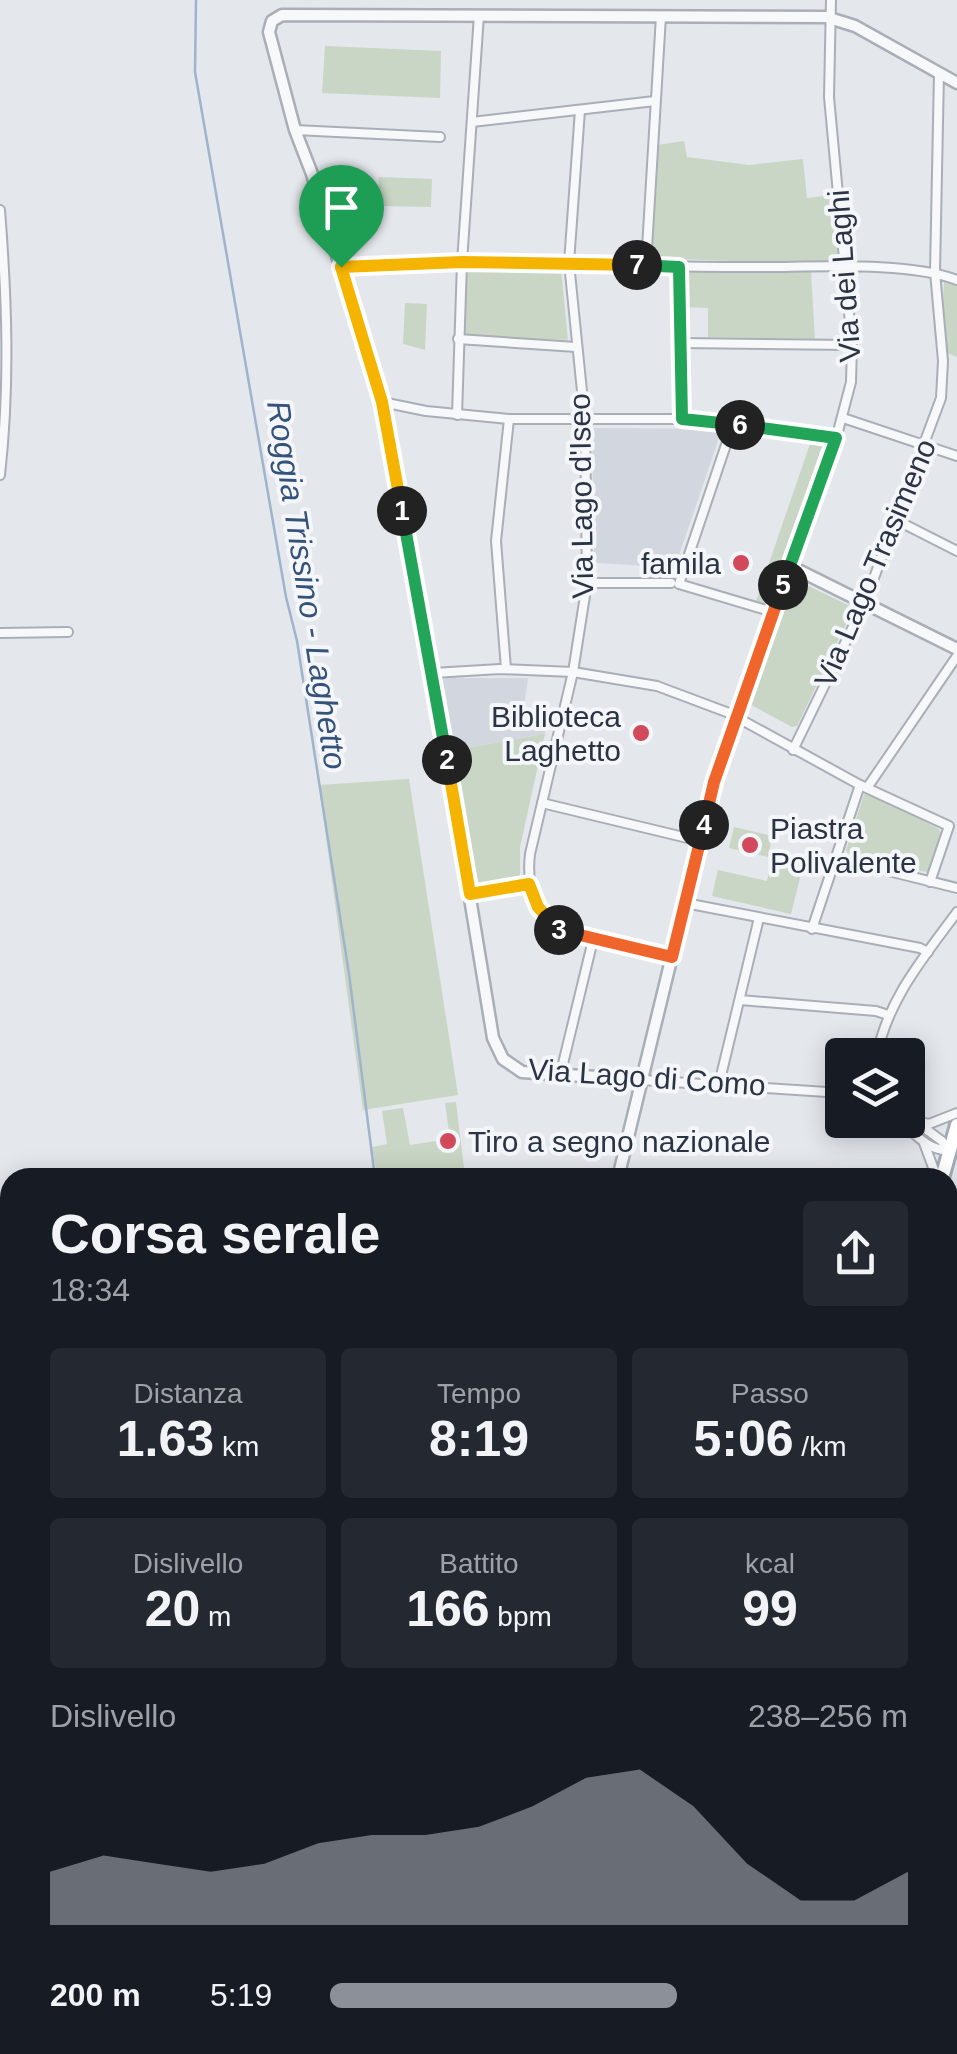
<!DOCTYPE html>
<html lang="it">
<meta charset="utf-8">
<style>
:root{--surface:#171b24;--page:#242831;--text:#f1f3f6;--muted:#9ea1a6;--accent:#8c9099}
body{margin:0;font-family:Arial,sans-serif;background:var(--page);color:var(--text);height:100vh;display:flex;flex-direction:column;font-size:38px;white-space:nowrap}
*{box-sizing:border-box;margin:0}
p{font-size:32px;color:var(--muted)}
.icon{flex:none;width:55px;height:55px;fill:none;stroke:currentColor;stroke-width:2;stroke-linecap:round;stroke-linejoin:round}
.map{position:relative;flex:1;overflow:hidden}
.side{position:absolute;left:0px;top:1168px;width:958px;height:888px;display:flex;flex-direction:column;background:var(--surface);border-radius:30px 30px 0 0;box-shadow:0 5px 25px #0003}
.side>*{flex:none}
.fabs{position:absolute;left:825px;top:1038px;display:grid;gap:20px}
.fabs a{display:grid;place-items:center;width:100px;height:100px;border-radius:10px;background:var(--surface);box-shadow:0 5px 25px #0003;font-size:50px}
.pin{position:absolute;display:grid;place-items:center;width:85px;height:85px;color:#fff;margin:-102px -42px;border-radius:50% 50% 50% 0;rotate:-45deg;box-shadow:0 0 10px #0007}
.pin .icon{rotate:45deg}
.km{position:absolute;width:50px;height:50px;margin:-25px;border-radius:50%;background:#222;color:#fff;font-size:28px;line-height:50px;text-align:center}
.round{display:grid;place-items:center;flex:none;width:105px;height:105px;border-radius:10px;background:var(--page)}
.summary{display:flex;align-items:center;justify-content:space-between;height:170px;padding:0 50px}
h1{font-size:55px;font-weight:700;line-height:75px}
.figures{display:grid;grid-template-columns:repeat(3,1fr);gap:15px;height:170px;padding:10px 50px}
.figures div{display:grid;align-content:center;border-radius:10px;background:var(--page);text-align:center}
.figures b{font-size:50px;font-weight:700}
.figures small{font-size:28px;font-weight:400}
.figures p{font-size:28px}
.chart{height:280px;padding:20px 50px}
.chart p{display:flex;justify-content:space-between}
.chart svg{width:100%;height:180px;margin-top:10px;fill:var(--accent);opacity:.7}
ul{padding:0 50px;list-style:none;font-size:32px}
li{display:grid;grid-template-columns:160px 120px 1fr;align-items:center;height:75px}
li i{height:25px;border-radius:12px;background:var(--accent)}
.map>svg:first-child{display:block}
.built{fill:#d2d6de}
.green{fill:#c9d6c5}
.lines{fill:none;stroke-linecap:round;stroke-linejoin:round}
.stream{stroke:#9fb4cc;stroke-width:2.5}
.minor-casing{stroke:#a9aeb7;stroke-width:12}
.tertiary-casing{stroke:#a9aeb7;stroke-width:15}
.secondary-casing{stroke:#a9aeb7;stroke-width:16}
.primary-casing{stroke:#a3abb8;stroke-width:18}
.minor{stroke:#f7f8fa;stroke-width:8}
.tertiary{stroke:#f7f8fa;stroke-width:10}
.secondary{stroke:#fff;stroke-width:11}
.primary{stroke:#fff;stroke-width:12}
.split-1-casing{stroke:#fff;stroke-width:20}
.split-2-casing{stroke:#fff;stroke-width:20}
.split-3-casing{stroke:#fff;stroke-width:20}
.split-4-casing{stroke:#fff;stroke-width:20}
.split-5-casing{stroke:#fff;stroke-width:20}
.split-6-casing{stroke:#fff;stroke-width:20}
.split-7-casing{stroke:#fff;stroke-width:20}
.split-8-casing{stroke:#fff;stroke-width:20}
.split-1{stroke:#f5b400;stroke-width:12}
.split-2{stroke:#22a559;stroke-width:12}
.split-3{stroke:#f5b400;stroke-width:12}
.split-4{stroke:#f0652b;stroke-width:12}
.split-5{stroke:#f0652b;stroke-width:12}
.split-6{stroke:#22a559;stroke-width:12}
.split-7{stroke:#22a559;stroke-width:12}
.split-8{stroke:#f5b400;stroke-width:12}
.poi-dot{fill:#d1495b;stroke:#f4f6f9;stroke-width:4}
.labels{text-anchor:middle;dominant-baseline:central;stroke-width:8;stroke-linejoin:round;paint-order:stroke}
.street-label{font-size:30px;fill:#2b3445;stroke:#f4f6f9}
.poi-label{font-size:30px;fill:#2b3445;stroke:#f4f6f9;text-anchor:end}
.water-label{font-size:32px;font-style:italic;fill:#34527a;stroke:#f4f6f9}
</style>
<div class="map">
<svg width="957" height="2054" viewBox="0 0 957 2054">
<rect width="100%" height="100%" fill="#e4e7ec"/>
<g class="built">
<polygon points="592,428 718,429 721,432 676,564 646,566 598,563 594,560"/>
<polygon points="436,678 528,678 524,708 549,710 545,734 449,751"/>
<polygon points="948,2008 957,2012 957,2054 899,2054 902,2045 948,2045"/>
</g>
<g class="green">
<polygon points="325,46 441,51 440,98 322,93"/>
<polygon points="684,141 687,157 749,165 803,159 807,198 833,195 838,265 650,258 652,170 657,145"/>
<polygon points="379,177 432,179 431,207 377,206"/>
<polygon points="466,267 561,269 568,340 465,336"/>
<polygon points="683,271 811,272 815,339 708,337 708,308 683,307"/>
<polygon points="944,280 957,286 957,357 945,352 942,332"/>
<polygon points="405,303 427,304 425,350 403,344"/>
<polygon points="812,438 824,441 767,604 756,601"/>
<polygon points="794,579 850,606 852,612 797,726 792,727 748,703 791,580"/>
<polygon points="545,734 520,847 520,883 474,888 449,751"/>
<polygon points="409,779 458,1095 363,1110 319,785"/>
<polygon points="869,792 939,829 942,836 930,873 848,854 846,850 864,795"/>
<polygon points="734,827 772,836 768,857 729,848"/>
<polygon points="774,851 805,858 791,914 712,896 718,870 767,881"/>
<polygon points="456,1102 465,1177 377,1177 372,1147 387,1144 382,1111 403,1108 410,1145 450,1139 445,1103"/>
<polygon points="0,1463 10,1481 10,1560 0,1565"/>
<polygon points="10,1649 10,1748 0,1751 0,1654"/>
</g>
<g class="lines">
<g class="stream">
<polyline points="196,0 195,72 286,597 297,641 349,974 375,1178"/>
<polyline points="951,1233 957,1246"/>
</g>
<g class="minor-casing">
<g id="minor">
<path d="M 580,110 L 569,263 L 585,421 L 587,583 L 573,672 L 530,854 C 526,887 536,919 567,934 L 672,957"/>
<polyline points="472,122 655,101"/>
<polyline points="295,130 440,137"/>
<path d="M 0,210 C 7,299 10,386 0,475"/>
<polyline points="646,265 661,16"/>
<path d="M 341,267 C 476,261 610,266 745,267 C 804,268 905,260 957,280"/>
<polyline points="679,267 682,419"/>
<polyline points="458,339 576,347"/>
<polyline points="681,343 852,345"/>
<polyline points="382,402 426,411 509,419 682,419 836,439 851,382 852,345 829,97 831,0"/>
<polyline points="457,415 462,262 479,15"/>
<polyline points="843,418 957,456"/>
<polyline points="733,424 679,584 773,612"/>
<polyline points="896,520 957,551"/>
<polyline points="587,583 671,583"/>
<polyline points="0,633 68,632"/>
<polyline points="506,669 496,541 509,419"/>
<polyline points="433,673 500,669 573,672 657,686 729,713 860,785 949,826 930,882"/>
<polyline points="793,750 865,602 941,398 943,361 935,272 939,73"/>
<polyline points="867,788 957,656"/>
<polyline points="542,803 700,841"/>
<polyline points="836,858 957,888"/>
<polyline points="469,894 529,884"/>
<polyline points="685,903 920,948 928,952"/>
<polyline points="812,929 860,785"/>
<polyline points="740,1000 876,1011 888,1015"/>
<path d="M 877,1055 C 888,999 924,957 957,912"/>
<polyline points="560,1076 593,940"/>
<polyline points="642,1080 842,1093"/>
<polyline points="719,1084 759,918"/>
<polyline points="908,1116 942,1141 948,1150"/>
<path d="M 899,1120 C 913,1132 928,1151 948,1150"/>
<polyline points="920,1122 929,1124 957,1113"/>
<polyline points="924,1143 937,1178"/>
<polyline points="0,1571 10,1566"/>
<polyline points="948,1636 957,1635"/>
<polyline points="948,1703 957,1704"/>
<polyline points="948,1758 957,1761"/>
<polyline points="0,1815 10,1813"/>
<polyline points="0,1880 10,1877"/>
<polyline points="3,1938 10,1936"/>
<polyline points="0,1988 10,1986"/>
<polyline points="244,2045 248,2054"/>
<polyline points="367,2045 368,2054"/>
<polyline points="641,2045 642,2054"/>
<polyline points="190,2054 214,2045"/>
<polyline points="530,2054 531,2045"/>
<polyline points="798,2054 800,2045"/>
</g>
</g>
<g class="tertiary-casing">
<g id="tertiary">
<polyline points="790,566 957,649"/>
<polyline points="642,1080 522,1072 503,1059 493,1038 433,673 382,402 312,174 295,130 269,32 272,21 282,15 826,17 855,26 957,83"/>
<polyline points="618,1178 714,783 836,439"/>
</g>
</g>
<g class="secondary-casing">
<g id="secondary">
<polyline points="0,1591 10,1616"/>
<polyline points="892,2054 895,2045"/>
</g>
</g>
<g class="primary-casing">
<g id="primary">
<polyline points="942,1178 957,1125"/>
<polyline points="948,1280 957,1366"/>
<polyline points="948,1817 957,1776"/>
<polyline points="948,1952 951,1962 948,1976"/>
<polyline points="948,1993 957,1998"/>
<polyline points="4,2054 27,2045"/>
</g>
</g>
<use href="#minor" class="minor"/>
<use href="#tertiary" class="tertiary"/>
<use href="#secondary" class="secondary"/>
<use href="#primary" class="primary"/>
</g>
<g class="lines">
<g class="split-1-casing">
<polyline id="split-1" points="341,267 382,402 402,511"/>
</g>
<g class="split-2-casing">
<polyline id="split-2" points="402,511 447,760"/>
</g>
<g class="split-3-casing">
<polyline id="split-3" points="447,760 470,894 529,884 538,907 559,930"/>
</g>
<g class="split-4-casing">
<polyline id="split-4" points="559,930 672,957 704,825"/>
</g>
<g class="split-5-casing">
<polyline id="split-5" points="704,825 714,782 783,585"/>
</g>
<g class="split-6-casing">
<polyline id="split-6" points="740,425 836,438 783,585"/>
</g>
<g class="split-7-casing">
<polyline id="split-7" points="637,265 679,267 682,419 740,425"/>
</g>
<g class="split-8-casing">
<polyline id="split-8" points="341,267 462,262 637,265"/>
</g>
<use href="#split-1" class="split-1"/>
<use href="#split-2" class="split-2"/>
<use href="#split-3" class="split-3"/>
<use href="#split-4" class="split-4"/>
<use href="#split-5" class="split-5"/>
<use href="#split-6" class="split-6"/>
<use href="#split-7" class="split-7"/>
<use href="#split-8" class="split-8"/>
</g>
<g class="poi-dot">
<circle cx="741" cy="563" r="10"/>
<circle cx="641" cy="733" r="10"/>
<circle cx="750" cy="845" r="10"/>
<circle cx="448" cy="1141" r="10"/>
</g>
<g class="labels">
<g class="street-label">
<text transform="translate(844 276) rotate(-94)">Via dei Laghi</text>
<text transform="translate(581 496) rotate(-91)">Via Lago d'Iseo</text>
<text transform="translate(875 563) rotate(-67)">Via Lago Trasimeno</text>
<text transform="translate(647 1077) rotate(4)">Via Lago di Como</text>
</g>
<g class="poi-label">
<text x="721" y="563">famila</text>
<text x="621" y="716">Biblioteca<tspan x="621" dy="34">Laghetto</tspan></text>
<text x="770" y="828" text-anchor="start">Piastra<tspan x="770" dy="34">Polivalente</tspan></text>
<text x="468" y="1141" text-anchor="start">Tiro a segno nazionale</text>
</g>
<g class="water-label">
<text transform="translate(307 585) rotate(81)">Roggia Trissino - Laghetto</text>
</g>
</g>
</svg>
<div class="fabs">
<a><svg class="icon" aria-label="layers" viewBox="0 0 24 24"><path d="M12 4l9 5-9 5-9-5zM3 14l9 5 9-5"/></svg></a>
</div>
<div class="pin" style="left:341px;top:267px;background:#1e9e55"><svg class="icon" aria-label="arrive" viewBox="0 0 24 24"><path d="M6 21V4h12l-3 4 3 4H6"/></svg></div>
<b class="km" style="left:402px;top:511px">1</b>
<b class="km" style="left:447px;top:760px">2</b>
<b class="km" style="left:559px;top:930px">3</b>
<b class="km" style="left:704px;top:825px">4</b>
<b class="km" style="left:783px;top:585px">5</b>
<b class="km" style="left:740px;top:425px">6</b>
<b class="km" style="left:637px;top:265px">7</b>
<section class="side">
<div class="summary"><div><h1>Corsa serale</h1><p>18:34</p></div><a class="round"><svg class="icon" aria-label="share" viewBox="0 0 24 24"><path d="M12 15V3M7 8l5-5 5 5M5 13v7h14v-7"/></svg></a></div>
<div class="figures">
<div><p>Distanza</p><b>1.63<small> km</small></b></div>
<div><p>Tempo</p><b>8:19</b></div>
<div><p>Passo</p><b>5:06<small> /km</small></b></div>
</div>
<div class="figures">
<div><p>Dislivello</p><b>20<small> m</small></b></div>
<div><p>Battito</p><b>166<small> bpm</small></b></div>
<div><p>kcal</p><b>99</b></div>
</div>
<div class="chart"><p><span>Dislivello</span>238–256 m</p>
<svg viewBox="0 0 160 44" preserveAspectRatio="none"><path d="M0 44V31L10 27L20 29L30 31L40 29L50 24L60 22L70 22L80 20L90 15L100 8L110 6L120 15L130 29L140 38L150 38L160 31V44z"/></svg>
</div>
<ul>
<li><b>200 m</b>5:19<i style="width:60%"></i></li>
</ul>
</section>
</div>
